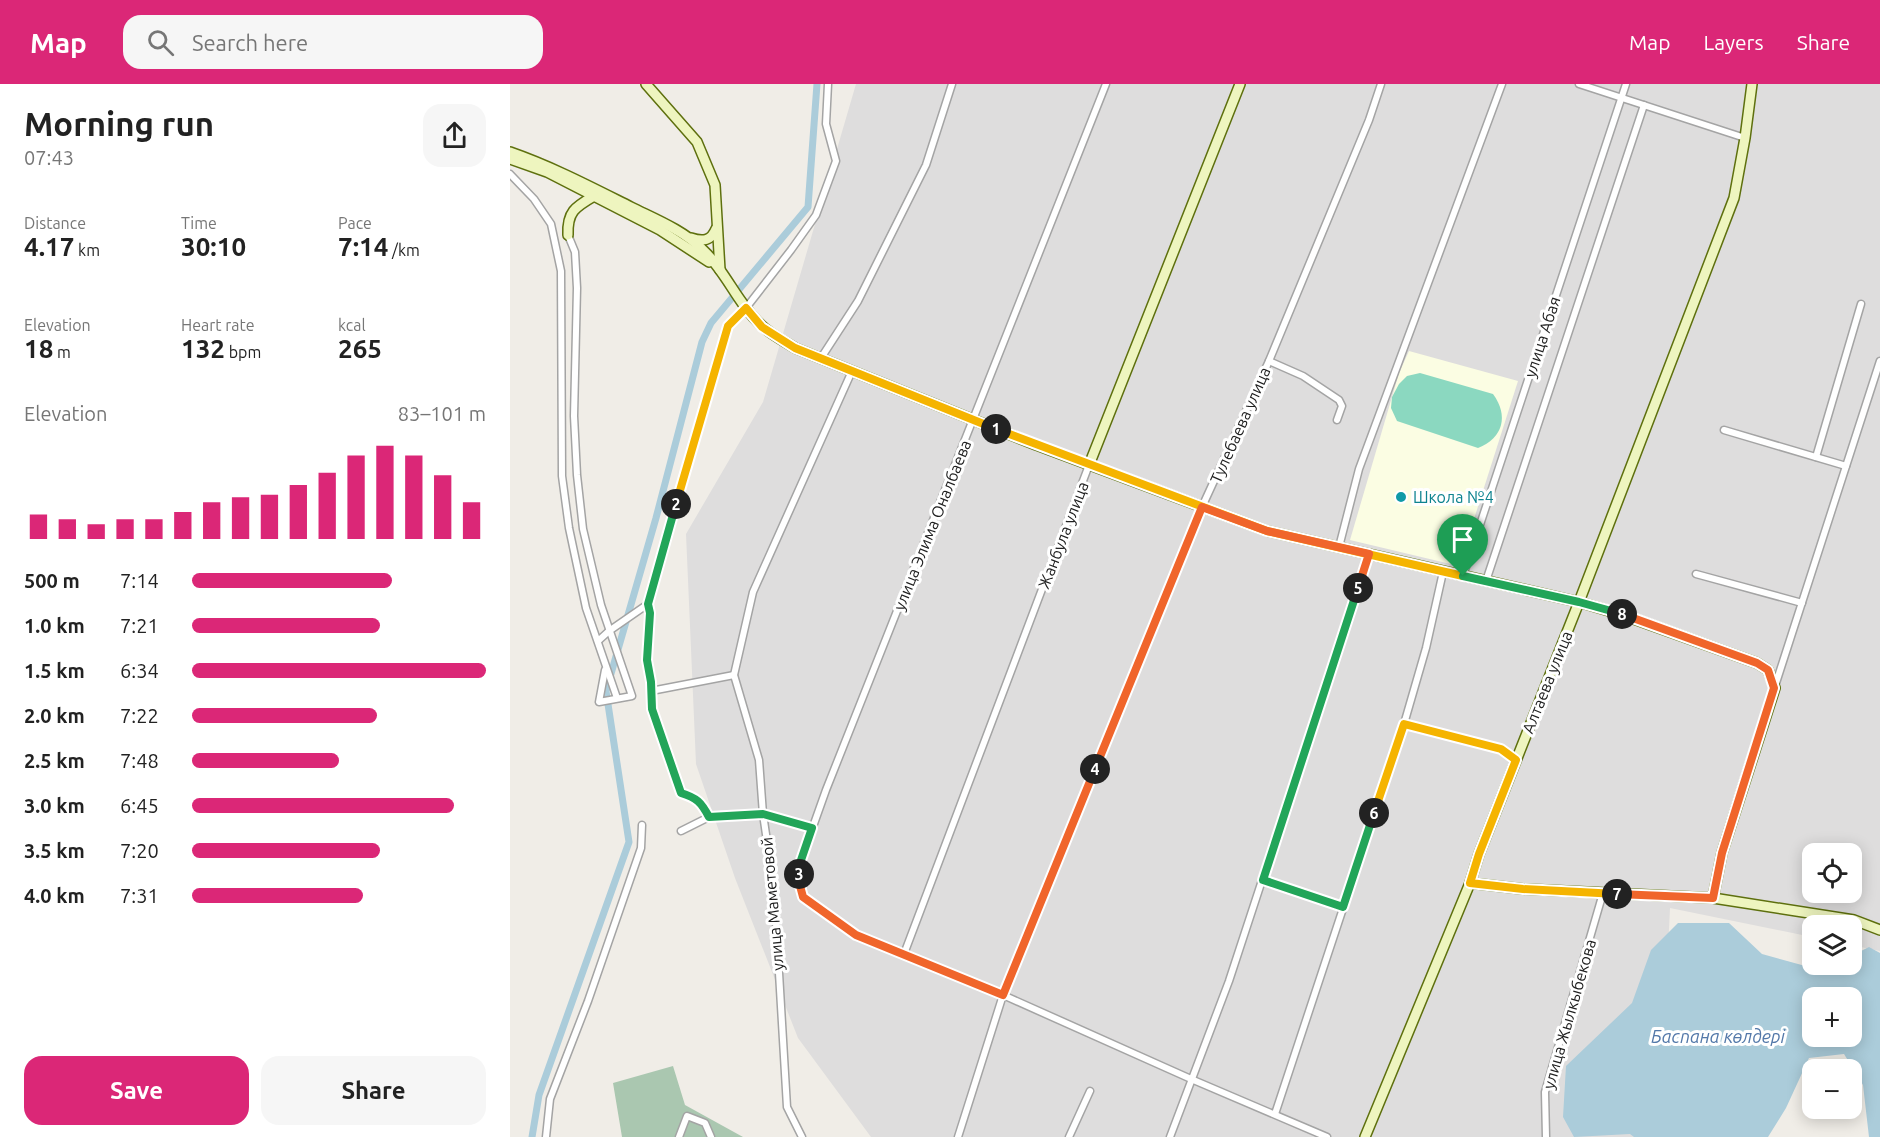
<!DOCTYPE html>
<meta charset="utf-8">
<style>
:root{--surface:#fff;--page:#f6f6f6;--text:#222;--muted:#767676;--accent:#db2777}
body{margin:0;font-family:Ubuntu,sans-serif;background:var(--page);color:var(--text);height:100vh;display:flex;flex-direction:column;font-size:22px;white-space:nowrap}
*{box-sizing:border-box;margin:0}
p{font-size:20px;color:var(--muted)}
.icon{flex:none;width:33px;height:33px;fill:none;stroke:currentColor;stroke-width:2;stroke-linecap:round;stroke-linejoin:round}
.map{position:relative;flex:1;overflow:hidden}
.side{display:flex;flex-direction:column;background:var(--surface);width:510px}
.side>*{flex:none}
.tools{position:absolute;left:1292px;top:759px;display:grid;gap:12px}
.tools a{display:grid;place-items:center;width:60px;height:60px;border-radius:12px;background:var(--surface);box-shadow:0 3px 15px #0003;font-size:30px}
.pin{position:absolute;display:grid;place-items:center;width:51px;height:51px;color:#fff;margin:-62px -26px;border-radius:50% 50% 50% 0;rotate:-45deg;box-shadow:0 0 6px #0007}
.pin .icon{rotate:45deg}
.km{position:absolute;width:30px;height:30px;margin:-15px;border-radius:50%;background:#222;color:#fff;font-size:16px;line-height:30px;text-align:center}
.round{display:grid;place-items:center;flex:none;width:63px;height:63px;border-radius:18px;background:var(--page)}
.head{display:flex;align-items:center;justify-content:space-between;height:102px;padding:0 24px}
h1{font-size:33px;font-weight:600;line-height:45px}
.metrics{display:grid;grid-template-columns:repeat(3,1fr);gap:9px;height:102px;padding:6px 24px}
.metrics div{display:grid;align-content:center}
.metrics b{font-size:26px;font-weight:600}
.metrics small{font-size:16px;font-weight:400}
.metrics p{font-size:16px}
.chart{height:168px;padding:12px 24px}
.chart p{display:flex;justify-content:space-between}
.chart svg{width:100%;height:108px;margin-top:6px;stroke:var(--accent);stroke-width:6}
.primary-button{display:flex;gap:12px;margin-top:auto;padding:12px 24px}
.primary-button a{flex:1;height:69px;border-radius:18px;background:var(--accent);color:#fff;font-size:24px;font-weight:600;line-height:69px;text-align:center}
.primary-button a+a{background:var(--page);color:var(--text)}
ul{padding:0 24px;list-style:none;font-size:20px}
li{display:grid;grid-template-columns:96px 72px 1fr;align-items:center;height:45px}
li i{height:15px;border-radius:8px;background:var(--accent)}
header{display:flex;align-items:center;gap:36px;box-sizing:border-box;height:84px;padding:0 30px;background:var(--accent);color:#fff}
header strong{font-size:28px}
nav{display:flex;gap:33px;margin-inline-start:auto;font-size:21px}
.search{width:420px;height:54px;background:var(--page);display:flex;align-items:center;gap:15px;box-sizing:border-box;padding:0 21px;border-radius:18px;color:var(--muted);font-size:22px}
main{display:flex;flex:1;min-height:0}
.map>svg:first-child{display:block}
.residential{fill:#dedddd;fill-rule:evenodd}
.education{fill:#fbfde3}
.cemetery{fill:#aac7b0}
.pitch{fill:#8bd8c0}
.water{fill:#abccda;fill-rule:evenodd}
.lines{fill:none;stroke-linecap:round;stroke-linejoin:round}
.canal{stroke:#abccda;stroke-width:7}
.street-casing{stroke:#a4a4a4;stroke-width:9}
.secondary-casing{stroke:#5e700e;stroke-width:12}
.street{stroke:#fff;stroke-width:6}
.secondary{stroke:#eef5bf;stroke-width:9}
.split-1-casing{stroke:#fff;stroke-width:12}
.split-2-casing{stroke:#fff;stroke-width:12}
.split-3-casing{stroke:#fff;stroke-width:12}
.split-4-casing{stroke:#fff;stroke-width:12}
.split-5-casing{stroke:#fff;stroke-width:12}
.split-6-casing{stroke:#fff;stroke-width:12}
.split-7-casing{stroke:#fff;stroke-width:12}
.split-8-casing{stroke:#fff;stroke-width:12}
.split-9-casing{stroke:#fff;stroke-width:12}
.split-1{stroke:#f5b400;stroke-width:8}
.split-2{stroke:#f5b400;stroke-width:8}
.split-3{stroke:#22a559;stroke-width:8}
.split-4{stroke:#f0652b;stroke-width:8}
.split-5{stroke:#f0652b;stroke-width:8}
.split-6{stroke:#22a559;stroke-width:8}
.split-7{stroke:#f5b400;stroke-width:8}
.split-8{stroke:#f0652b;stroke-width:8}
.split-9{stroke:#22a559;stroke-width:8}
.culture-dot{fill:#0f9aa8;stroke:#fff;stroke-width:2}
.labels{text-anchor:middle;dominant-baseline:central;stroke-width:6;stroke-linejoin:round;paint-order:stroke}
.street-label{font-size:16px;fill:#202020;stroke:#fff}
.culture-label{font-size:16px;fill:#0d838f;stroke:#fff;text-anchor:start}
.water-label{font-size:18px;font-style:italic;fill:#5378a9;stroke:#fff}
</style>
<header>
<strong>Map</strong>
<div class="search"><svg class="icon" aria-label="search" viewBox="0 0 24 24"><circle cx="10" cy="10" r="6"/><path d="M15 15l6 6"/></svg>Search here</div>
<nav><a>Map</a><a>Layers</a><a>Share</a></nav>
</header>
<main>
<section class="side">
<div class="head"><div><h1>Morning run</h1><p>07:43</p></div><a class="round"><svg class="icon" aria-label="share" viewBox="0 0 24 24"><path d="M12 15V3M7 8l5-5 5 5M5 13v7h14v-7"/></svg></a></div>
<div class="metrics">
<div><p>Distance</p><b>4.17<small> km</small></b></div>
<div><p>Time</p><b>30:10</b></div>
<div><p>Pace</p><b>7:14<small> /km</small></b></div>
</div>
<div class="metrics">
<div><p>Elevation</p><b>18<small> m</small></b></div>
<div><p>Heart rate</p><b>132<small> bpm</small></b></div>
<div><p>kcal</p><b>265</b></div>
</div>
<div class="chart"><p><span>Elevation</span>83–101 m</p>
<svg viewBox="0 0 160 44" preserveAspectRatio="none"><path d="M5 44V34M15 44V36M25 44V38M35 44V36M45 44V36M55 44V33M65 44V29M75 44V27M85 44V26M95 44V22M105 44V17M115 44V10M125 44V6M135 44V10M145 44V18M155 44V29"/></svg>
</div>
<ul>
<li><b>500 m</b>7:14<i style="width:68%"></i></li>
<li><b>1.0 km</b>7:21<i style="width:64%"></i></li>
<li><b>1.5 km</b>6:34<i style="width:100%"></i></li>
<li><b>2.0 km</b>7:22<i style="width:63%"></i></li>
<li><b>2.5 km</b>7:48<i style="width:50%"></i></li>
<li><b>3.0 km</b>6:45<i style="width:89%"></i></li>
<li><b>3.5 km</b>7:20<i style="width:64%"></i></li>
<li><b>4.0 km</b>7:31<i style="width:58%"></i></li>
</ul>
<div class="primary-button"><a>Save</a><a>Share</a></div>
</section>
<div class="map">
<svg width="1370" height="1053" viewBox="0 0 1370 1053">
<rect width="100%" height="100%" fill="#f0ede7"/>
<path class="residential" d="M 346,0 L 1370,0 L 1370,867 L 1341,861 L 1341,842 L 1302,842 L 1302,853 L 1160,824 L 1149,1053 L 361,1053 L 288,954 L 225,794 L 186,680 L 176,450 L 253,318 ZM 1302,770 L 1341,770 L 1341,808 L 1302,808 Z"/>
<polygon class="education" points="899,267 1008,297 949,482 840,456 889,289"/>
<polygon class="cemetery" points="163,982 175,1021 233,1053 112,1053 103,999"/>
<path class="pitch" d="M 910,289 L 983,310 C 999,332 993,354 968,364 L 887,337 L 881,324 L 882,313 L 889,300 L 897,292 Z"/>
<path class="water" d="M 1168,839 L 1219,839 L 1252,870 L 1310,886 L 1322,881 L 1341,880 L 1341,872 L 1359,863 L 1370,869 L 1370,1053 L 1359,1053 L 1353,1001 L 1334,970 L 1299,974 L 1276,1024 L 1258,1053 L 1124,1053 L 1120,1050 L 1064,1053 L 1053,1033 L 1056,982 L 1122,919 L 1141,866 ZM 1302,914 L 1341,914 L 1341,952 L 1302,952 Z"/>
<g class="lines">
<polyline class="canal" points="22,1053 29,1011 119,758 96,607 146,434 192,258 201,239 298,123 307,0"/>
<g class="street-casing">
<g id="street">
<polyline points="596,0 316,706 289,782 289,798 293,813 346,851 493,911 681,995 817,1053"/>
<polyline points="1069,0 1235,54"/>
<polyline points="0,90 24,115 41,140 51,187 52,392 59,444 76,524 107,614"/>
<polyline points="58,151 65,168 67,204 64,332 67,391 73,445 91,521 122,612 89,618 95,586"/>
<polyline points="311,274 348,217 416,81 442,0"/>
<polyline points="759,277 793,292 829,316 832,322 827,336"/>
<polyline points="1214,346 1336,382"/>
<polyline points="1306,373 1351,220"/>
<polyline points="829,463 849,385 992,0"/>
<polyline points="1186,490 1292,519"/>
<polyline points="953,492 1116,0"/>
<polyline points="976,497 1134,21"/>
<path d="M 138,520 L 140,529 L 137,576 L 141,598 L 142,625 L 171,709 C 187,714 191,718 199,733"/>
<polyline points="88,557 99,547 138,520 218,242 236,224 281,166 306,131 326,77 316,40 318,0"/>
<polyline points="1265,602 1370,277"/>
<polyline points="141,607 224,591"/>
<polyline points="894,640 991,665 1006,676"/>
<polyline points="171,747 199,733 253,730 302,744"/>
<polyline points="753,796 833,823"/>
<polyline points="394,870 579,381"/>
<polyline points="765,1030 894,640 916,564 933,488"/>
<polyline points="36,1053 40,1015 78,917 131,764 132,741"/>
<polyline points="169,1053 177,1032 195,1039 201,1053"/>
<polyline points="292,1053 277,1023 264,805 253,730 249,676 224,591 243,508 342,287"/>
<polyline points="448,1053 493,911 692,423 759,277 859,36 871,0"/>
<polyline points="559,1053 580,1007"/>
<polyline points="660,1053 719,897 859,470"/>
<polyline points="1036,1053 1035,1008 1093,809"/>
</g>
</g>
<g class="secondary-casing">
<g id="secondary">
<polyline points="136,0 187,58 205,101 210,186"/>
<path d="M 0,68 C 43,83 81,103 121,123 C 145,135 173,146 192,165 C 216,187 227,219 251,241 C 260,250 274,257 285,264 L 526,361 L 757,447 L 1069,518 L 1113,531 L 1247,579 L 1258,586 L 1265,604 L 1212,769 L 1203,814"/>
<polyline points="0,75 37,88 150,146 199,178"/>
<path d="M 58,151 C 57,128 65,123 84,112"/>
<path d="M 181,154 C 193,158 201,157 206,145"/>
<polyline points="579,381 730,0"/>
<polyline points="960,799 1013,805 1203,814 1344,836 1370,846"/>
<polyline points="855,1053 960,799 969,770 1069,518 1224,114 1235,54 1242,0"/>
</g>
</g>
<use href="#street" class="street"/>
<use href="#secondary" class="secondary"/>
</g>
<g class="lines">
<g class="split-1-casing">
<polyline id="split-1" points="486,345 757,447 953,492"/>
</g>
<g class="split-2-casing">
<polyline id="split-2" points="166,420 218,242 236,224 252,243 285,264 486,345"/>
</g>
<g class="split-3-casing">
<path id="split-3" d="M 166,420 L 138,520 L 140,529 L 137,576 L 141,598 L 142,625 L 171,709 C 187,714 191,718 199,733 L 253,730 L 302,744 L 289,782 L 289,790"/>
</g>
<g class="split-4-casing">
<polyline id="split-4" points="289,790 289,798 293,813 346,851 493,911 585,685"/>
</g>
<g class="split-5-casing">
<polyline id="split-5" points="585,685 692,423 757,447 859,470 848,504"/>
</g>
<g class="split-6-casing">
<polyline id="split-6" points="848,504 753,796 833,823 864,729"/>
</g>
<g class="split-7-casing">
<polyline id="split-7" points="864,729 894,640 991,665 1006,676 969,770 960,799 1013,805 1107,810"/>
</g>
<g class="split-8-casing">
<polyline id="split-8" points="1107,810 1203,814 1212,769 1264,604 1258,586 1247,579 1112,530"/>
</g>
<g class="split-9-casing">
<polyline id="split-9" points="953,492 1069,518 1112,530"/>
</g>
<use href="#split-1" class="split-1"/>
<use href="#split-2" class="split-2"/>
<use href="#split-3" class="split-3"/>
<use href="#split-4" class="split-4"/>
<use href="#split-5" class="split-5"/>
<use href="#split-6" class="split-6"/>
<use href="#split-7" class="split-7"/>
<use href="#split-8" class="split-8"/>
<use href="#split-9" class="split-9"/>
</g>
<circle class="culture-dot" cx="891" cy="413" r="6"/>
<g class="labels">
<g class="street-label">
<text transform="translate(1032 253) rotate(-72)">улица Абая</text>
<text transform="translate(730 341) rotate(-66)">Тулебаева улица</text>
<text transform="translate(422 441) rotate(-68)">улица Элима Оналбаева</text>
<text transform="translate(553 451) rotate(-69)">Жанбула улица</text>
<text transform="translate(1037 598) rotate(-68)">Алтаева улица</text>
<text transform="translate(262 820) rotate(-95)">улица Маметовой</text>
<text transform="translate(1059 930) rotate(-74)">улица Жылкыбекова</text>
</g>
<g class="culture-label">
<text x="903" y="413">Школа №4</text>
</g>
<g class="water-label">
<text x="1208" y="952">Баспана көлдері</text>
</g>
</g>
</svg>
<div class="tools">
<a><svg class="icon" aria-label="locate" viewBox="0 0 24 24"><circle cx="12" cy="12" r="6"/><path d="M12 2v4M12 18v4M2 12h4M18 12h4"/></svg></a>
<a><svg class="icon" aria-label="layers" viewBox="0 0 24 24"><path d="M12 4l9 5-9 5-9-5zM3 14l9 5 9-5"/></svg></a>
<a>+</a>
<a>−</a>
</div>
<div class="pin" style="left:953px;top:492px;background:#1e9e55"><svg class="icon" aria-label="arrive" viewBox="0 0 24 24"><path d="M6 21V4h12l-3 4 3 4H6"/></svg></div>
<b class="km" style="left:486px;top:345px">1</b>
<b class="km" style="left:166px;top:420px">2</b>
<b class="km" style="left:289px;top:790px">3</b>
<b class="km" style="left:585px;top:685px">4</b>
<b class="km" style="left:848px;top:504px">5</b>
<b class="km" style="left:864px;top:729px">6</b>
<b class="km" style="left:1107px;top:810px">7</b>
<b class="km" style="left:1112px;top:530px">8</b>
</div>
</main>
